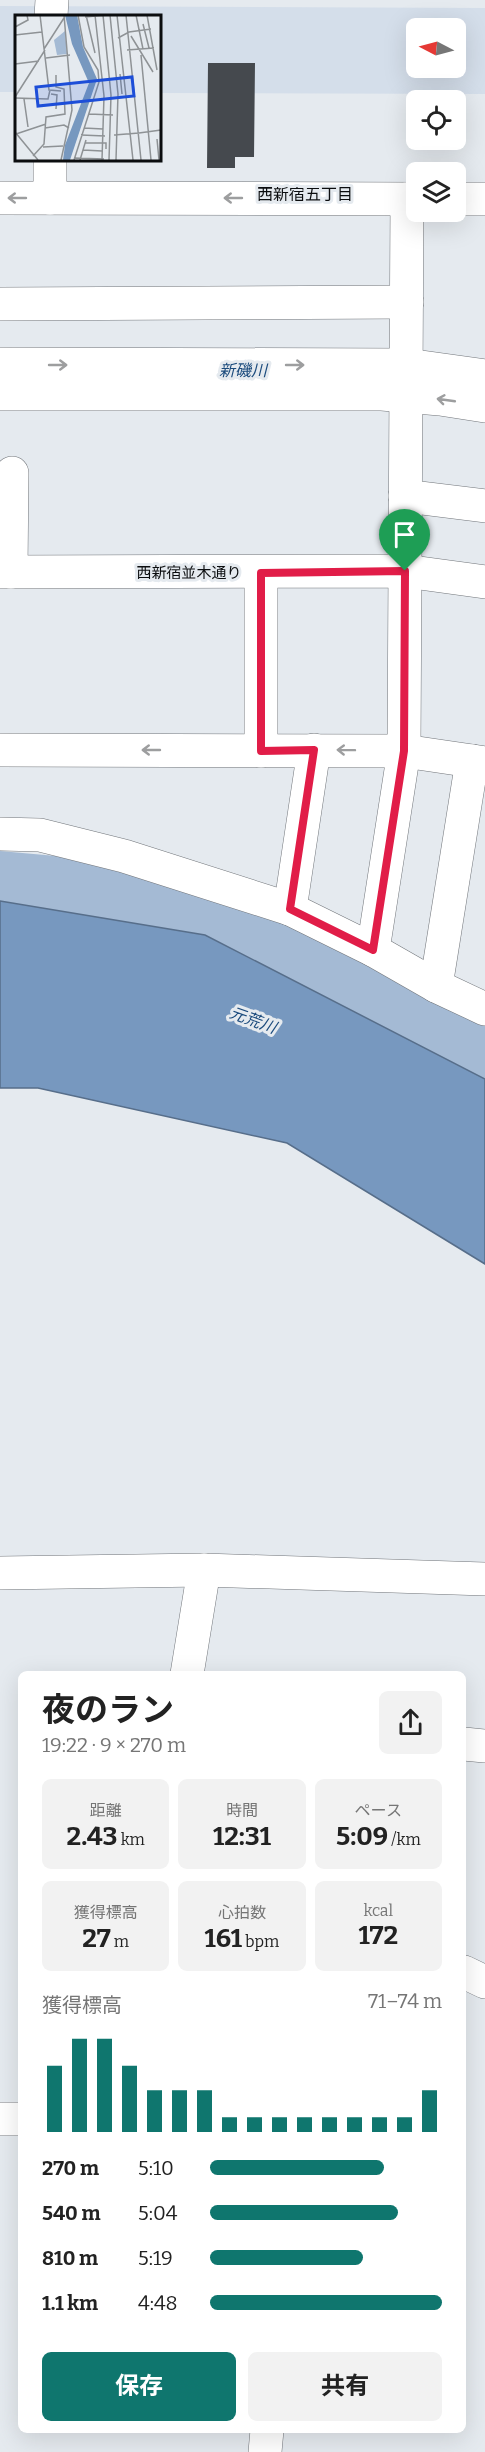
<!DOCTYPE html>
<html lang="ja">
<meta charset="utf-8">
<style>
:root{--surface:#fff;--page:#f2f2f2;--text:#222;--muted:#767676;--accent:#0f766e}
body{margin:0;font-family:Bitter,"Noto Sans JP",serif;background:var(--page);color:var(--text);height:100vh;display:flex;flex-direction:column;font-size:22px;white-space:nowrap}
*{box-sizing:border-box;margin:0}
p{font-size:20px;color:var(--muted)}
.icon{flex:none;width:33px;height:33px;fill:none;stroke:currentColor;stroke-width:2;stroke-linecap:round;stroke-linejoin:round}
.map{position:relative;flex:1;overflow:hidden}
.details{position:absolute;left:18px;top:1671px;width:448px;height:762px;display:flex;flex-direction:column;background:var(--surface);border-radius:9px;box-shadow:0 6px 24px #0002}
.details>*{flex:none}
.needle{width:39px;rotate:276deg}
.fabs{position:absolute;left:406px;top:18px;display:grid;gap:12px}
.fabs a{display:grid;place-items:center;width:60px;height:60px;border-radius:9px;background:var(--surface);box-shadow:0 6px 24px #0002;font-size:30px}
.pin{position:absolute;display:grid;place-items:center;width:51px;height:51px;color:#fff;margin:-62px -26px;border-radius:50% 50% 50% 0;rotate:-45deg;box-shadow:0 0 6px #0007}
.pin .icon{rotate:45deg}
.round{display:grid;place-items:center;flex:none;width:63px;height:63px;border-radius:9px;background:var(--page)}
.headline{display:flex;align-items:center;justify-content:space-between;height:102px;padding:0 24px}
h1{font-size:33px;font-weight:700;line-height:45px}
.metrics{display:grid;grid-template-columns:repeat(3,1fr);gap:9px;height:102px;padding:6px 24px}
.metrics div{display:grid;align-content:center;border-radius:9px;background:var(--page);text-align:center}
.metrics b{font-size:26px;font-weight:700}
.metrics small{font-size:16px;font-weight:400}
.metrics p{font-size:16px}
.chart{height:168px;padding:12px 24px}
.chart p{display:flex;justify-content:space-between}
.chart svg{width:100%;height:108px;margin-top:6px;stroke:var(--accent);stroke-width:6}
.action{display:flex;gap:12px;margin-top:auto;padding:12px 24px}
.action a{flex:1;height:69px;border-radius:9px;background:var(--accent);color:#fff;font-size:24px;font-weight:700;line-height:69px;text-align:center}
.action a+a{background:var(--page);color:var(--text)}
ul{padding:0 24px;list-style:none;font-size:20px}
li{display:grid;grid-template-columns:96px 72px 1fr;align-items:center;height:45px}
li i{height:15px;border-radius:8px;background:var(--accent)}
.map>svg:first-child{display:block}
.built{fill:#d4deea;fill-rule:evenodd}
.green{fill:#a4bad4}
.water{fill:#7798bf;stroke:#576e8a;stroke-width:1.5}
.building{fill:#45494e}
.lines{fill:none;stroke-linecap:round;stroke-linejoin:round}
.minor-casing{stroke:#71757a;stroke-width:34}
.minor{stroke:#fff;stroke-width:33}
.oneway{stroke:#9d9e9f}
.route-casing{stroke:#fff;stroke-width:12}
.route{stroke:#e11d48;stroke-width:8}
.labels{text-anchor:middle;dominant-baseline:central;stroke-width:6;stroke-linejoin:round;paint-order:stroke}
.street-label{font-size:15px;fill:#0b0d0f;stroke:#e5eaef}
.neighbourhood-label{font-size:16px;fill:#0b0d0f;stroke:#e5eaef}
.water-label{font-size:16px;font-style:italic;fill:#1b4b7d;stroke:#e5eaef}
.inset-road{fill:none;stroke:#8e9295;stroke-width:1.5}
.view{fill:#1d4ed8;fill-opacity:0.15;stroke:#1d4ed8;stroke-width:3}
.inset-edge{fill:none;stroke:#0b0d0f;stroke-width:3}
</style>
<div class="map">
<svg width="485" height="2452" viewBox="0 0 485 2452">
<rect width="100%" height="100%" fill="#e5eaef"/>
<path class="built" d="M 0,6 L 485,8 L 485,94 L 159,93 L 159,16 L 16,16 L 16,92 L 0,92 ZM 417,28 L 456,28 L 456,68 L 417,68 Z"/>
<polygon class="green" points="0,851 56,856 230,895 485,1025 485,1079 205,935 0,901"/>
<polygon class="water" points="0,901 205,935 485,1079 485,1264 287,1143 38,1088 0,1088"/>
<polygon class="building" points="208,63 255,63 254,157 235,157 235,168 207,168"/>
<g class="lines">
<g class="minor-casing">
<g id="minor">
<polyline points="51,16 52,0"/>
<polyline points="0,198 417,199"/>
<polyline points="50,198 50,159"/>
<polyline points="456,199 485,199"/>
<polyline points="0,304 407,302"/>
<polyline points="0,364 407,365 485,376"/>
<polyline points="0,394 382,394 440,399 485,406"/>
<polyline points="405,496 485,506"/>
<polyline points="0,572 405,571 485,582"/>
<polyline points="11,572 12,473"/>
<polyline points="0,750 404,751 485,763"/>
<polyline points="261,751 261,573"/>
<polyline points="0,834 40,835 124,856 290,909 373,950 436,986 485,1009"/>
<polyline points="290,909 314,750"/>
<polyline points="373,950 404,751 407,199"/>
<polyline points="436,986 472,761"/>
<polyline points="0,1573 204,1570 485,1579"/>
<polyline points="187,1674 204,1570"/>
<polyline points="464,1744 485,1746"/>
<polyline points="464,1972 485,1982"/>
<polyline points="0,2119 21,2119"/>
<polyline points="265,2452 267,2430"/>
</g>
</g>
<use href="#minor" class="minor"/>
</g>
<defs><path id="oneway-shaft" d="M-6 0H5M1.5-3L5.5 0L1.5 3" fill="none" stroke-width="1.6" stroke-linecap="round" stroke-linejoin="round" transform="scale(1.5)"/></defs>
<g class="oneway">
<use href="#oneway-shaft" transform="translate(17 198) rotate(-180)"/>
<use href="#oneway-shaft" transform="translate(233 198) rotate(-180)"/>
<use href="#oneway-shaft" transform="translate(58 365)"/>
<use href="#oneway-shaft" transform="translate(295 365)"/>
<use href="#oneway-shaft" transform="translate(446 400) rotate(-172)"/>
<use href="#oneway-shaft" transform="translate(151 750) rotate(-180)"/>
<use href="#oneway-shaft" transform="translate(346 750) rotate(-179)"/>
</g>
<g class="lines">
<g class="route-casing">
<polygon id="route" points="405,571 404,751 373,950 290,909 314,750 261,751 261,573"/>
</g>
<use href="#route" class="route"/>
</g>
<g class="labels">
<g class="street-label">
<text x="189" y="573">西新宿並木通り</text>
</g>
<g class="neighbourhood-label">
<text x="305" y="194">西新宿五丁目</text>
</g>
<g class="water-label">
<text x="243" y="370">新磯川</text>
<text transform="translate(253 1020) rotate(20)">元荒川</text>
</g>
</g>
<g transform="translate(15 15)">
<rect width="146" height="146" fill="#e5eaef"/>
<path d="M 50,16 L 52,39 L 42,40 L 39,25 Z" fill="#a4bad4"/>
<path d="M 50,0 L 62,0 L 68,32 L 82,64 L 55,145 L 48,145 L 50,130 L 74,68 L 57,29 Z" fill="#7798bf"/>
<path class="inset-road" d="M 25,0 L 34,75 L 46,76M 71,0 L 80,38M 80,0 L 89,81 L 87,145M 88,0 L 96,80 L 94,145M 95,0 L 103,79 L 101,145M 102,0 L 118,145M 111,0 L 126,145M 121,0 L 128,34M 132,0 L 142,55M 70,2 L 91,0M 128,9 L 134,33M 0,12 L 13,5 L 12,0M 0,20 L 27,17M 116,21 L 138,57M 103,23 L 114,17 L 136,14M 29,34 L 49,3M 112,35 L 139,33M 126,40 L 136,145M 31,43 L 55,40M 0,49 L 24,46M 105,59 L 107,79M 146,61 L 146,83M 36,79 L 42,80 L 41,94M 0,82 L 30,35M 0,83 L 33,84 L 35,75M 9,84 L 13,112M 74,99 L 98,100M 30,113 L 49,110 L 54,113M 69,113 L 88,114M 0,117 L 23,145M 124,118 L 146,115M 1,119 L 31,109M 66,120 L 90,121M 99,120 L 124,118M 142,124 L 144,145M 70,128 L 91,128 L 91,134M 28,132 L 48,131M 68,135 L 87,136M 18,141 L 29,129 L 31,102 L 50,99 L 49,74 L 41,72 L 41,60M 59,143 L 89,144M 46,145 L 57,95 L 49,0M 59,145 L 84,67 L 83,55 L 69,32 L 63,0M 65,145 L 71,125"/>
<path class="view" d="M 117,62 L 119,81 L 23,91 L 21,72 Z"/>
<rect width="146" height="146" class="inset-edge"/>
</g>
</svg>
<div class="fabs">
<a><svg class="needle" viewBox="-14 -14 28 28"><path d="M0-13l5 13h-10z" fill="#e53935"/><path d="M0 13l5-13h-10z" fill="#767676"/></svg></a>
<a><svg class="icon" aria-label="locate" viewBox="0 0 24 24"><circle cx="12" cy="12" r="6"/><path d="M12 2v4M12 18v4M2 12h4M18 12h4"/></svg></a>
<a><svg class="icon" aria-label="layers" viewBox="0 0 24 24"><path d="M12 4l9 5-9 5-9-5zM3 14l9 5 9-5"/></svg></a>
</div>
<div class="pin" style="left:405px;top:571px;background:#1e9e55"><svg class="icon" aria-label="arrive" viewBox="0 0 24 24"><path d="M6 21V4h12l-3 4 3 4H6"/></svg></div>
<section class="details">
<div class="headline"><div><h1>夜のラン</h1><p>19:22 · 9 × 270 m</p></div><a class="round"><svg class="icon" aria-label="share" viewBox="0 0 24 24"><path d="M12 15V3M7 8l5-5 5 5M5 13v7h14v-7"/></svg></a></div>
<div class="metrics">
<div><p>距離</p><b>2.43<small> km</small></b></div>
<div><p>時間</p><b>12:31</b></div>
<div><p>ペース</p><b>5:09<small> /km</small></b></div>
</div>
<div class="metrics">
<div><p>獲得標高</p><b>27<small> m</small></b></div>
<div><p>心拍数</p><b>161<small> bpm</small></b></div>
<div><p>kcal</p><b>172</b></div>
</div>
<div class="chart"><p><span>獲得標高</span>71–74 m</p>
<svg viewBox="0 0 160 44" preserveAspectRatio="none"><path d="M5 44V17M15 44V6M25 44V6M35 44V17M45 44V27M55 44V27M65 44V27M75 44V38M85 44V38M95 44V38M105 44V38M115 44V38M125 44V38M135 44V38M145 44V38M155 44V27"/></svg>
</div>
<ul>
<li><b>270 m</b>5:10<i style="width:75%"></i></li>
<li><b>540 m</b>5:04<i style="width:81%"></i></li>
<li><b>810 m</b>5:19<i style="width:66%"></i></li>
<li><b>1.1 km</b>4:48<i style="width:100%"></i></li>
</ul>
<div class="action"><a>保存</a><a>共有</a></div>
</section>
</div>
